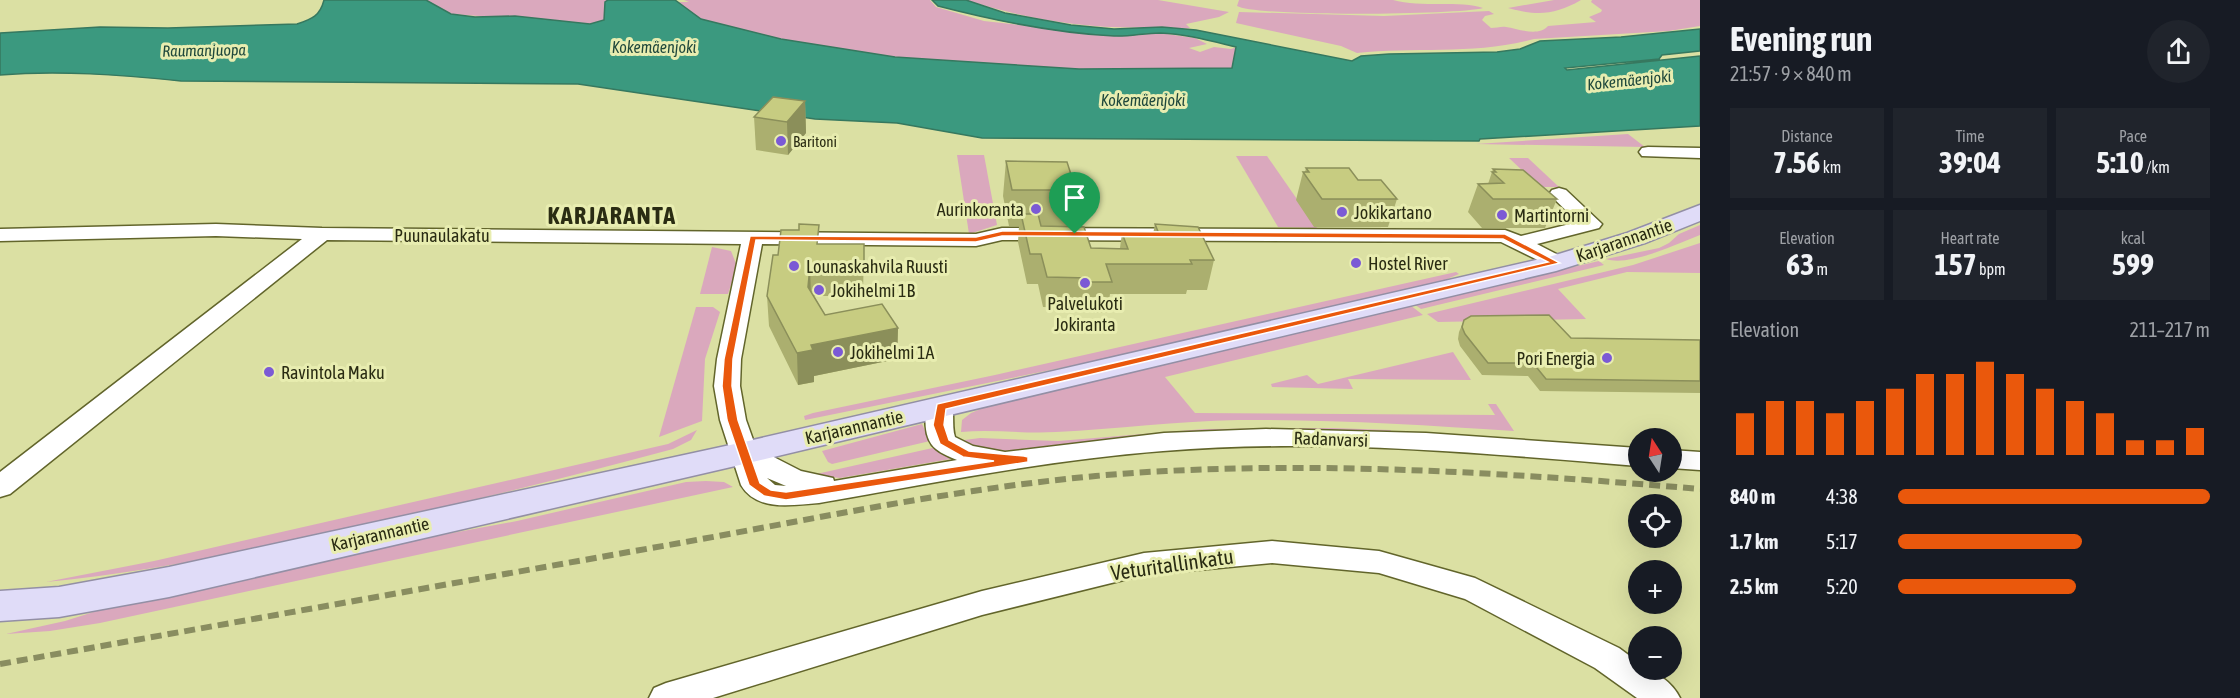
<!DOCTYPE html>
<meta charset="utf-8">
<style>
:root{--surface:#171b24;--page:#20242c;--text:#f1f3f6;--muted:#9ea1a6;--accent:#ea580c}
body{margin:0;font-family:"Asap Condensed",sans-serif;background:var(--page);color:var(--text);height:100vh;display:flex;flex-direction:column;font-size:22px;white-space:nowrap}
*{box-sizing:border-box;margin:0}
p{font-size:20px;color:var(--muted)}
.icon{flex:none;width:33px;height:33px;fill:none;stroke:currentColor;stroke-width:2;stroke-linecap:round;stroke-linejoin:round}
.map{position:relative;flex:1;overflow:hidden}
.drawer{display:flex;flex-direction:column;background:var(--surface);width:540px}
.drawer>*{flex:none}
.needle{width:39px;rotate:348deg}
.tools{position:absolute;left:1628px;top:428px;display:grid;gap:12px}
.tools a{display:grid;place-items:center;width:54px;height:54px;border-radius:50%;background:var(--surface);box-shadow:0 6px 24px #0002;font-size:30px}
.pin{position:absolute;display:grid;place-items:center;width:51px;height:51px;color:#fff;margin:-62px -26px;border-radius:50% 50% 50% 0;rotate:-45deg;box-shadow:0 0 6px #0007}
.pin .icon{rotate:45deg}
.round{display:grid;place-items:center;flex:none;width:63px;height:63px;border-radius:32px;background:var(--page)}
.summary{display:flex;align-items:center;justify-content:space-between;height:102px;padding:0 30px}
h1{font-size:33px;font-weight:700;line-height:45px}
.stats{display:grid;grid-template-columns:repeat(3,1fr);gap:9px;height:102px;padding:6px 30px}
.stats div{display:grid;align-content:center;border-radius:0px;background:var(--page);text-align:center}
.stats b{font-size:30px;font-weight:700}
.stats small{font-size:16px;font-weight:400}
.stats p{font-size:16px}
.chart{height:168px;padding:12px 30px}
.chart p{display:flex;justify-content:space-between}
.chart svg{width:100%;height:108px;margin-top:6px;stroke:var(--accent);stroke-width:6}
ul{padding:0 30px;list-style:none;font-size:20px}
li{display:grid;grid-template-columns:96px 72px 1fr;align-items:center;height:45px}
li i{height:15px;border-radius:8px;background:var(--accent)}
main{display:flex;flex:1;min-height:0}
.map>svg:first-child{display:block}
.green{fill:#daa8bd}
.water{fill:#3b997f;stroke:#36785f;stroke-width:1.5}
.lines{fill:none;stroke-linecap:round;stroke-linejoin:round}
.minor-casing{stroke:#62652b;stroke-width:3}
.major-casing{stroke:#938fa5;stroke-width:3}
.minor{fill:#fff;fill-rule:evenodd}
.major{fill:#e0dcf8;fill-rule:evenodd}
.rail{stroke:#898d60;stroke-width:6;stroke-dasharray:11 6;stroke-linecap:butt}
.wall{fill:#abaf6f}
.shaded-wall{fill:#8b8f5a}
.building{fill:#c7cc81;stroke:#8b8f5a;stroke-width:1.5}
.route{fill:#ea580c;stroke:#fff;stroke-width:1.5;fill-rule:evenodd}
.poi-dot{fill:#7b5ad5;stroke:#e8edb0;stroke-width:2}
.labels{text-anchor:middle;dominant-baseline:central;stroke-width:6;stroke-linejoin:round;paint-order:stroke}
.far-poi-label{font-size:15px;fill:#2a2c13;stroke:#e8edb0;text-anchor:start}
.far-water-label{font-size:16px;font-style:italic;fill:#1f483c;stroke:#e8edb0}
.poi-label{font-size:18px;fill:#2a2c13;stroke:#e8edb0;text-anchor:start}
.street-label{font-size:18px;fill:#2a2c13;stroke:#e8edb0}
.near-street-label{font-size:21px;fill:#2a2c13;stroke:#e8edb0}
.district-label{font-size:24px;font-weight:bold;letter-spacing:1.5px;fill:#2a2c13;stroke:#e8edb0}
</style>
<main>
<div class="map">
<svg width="1700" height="698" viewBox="0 0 1700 698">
<rect width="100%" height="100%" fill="#dbe0a3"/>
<g class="green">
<polygon points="426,0 608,0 605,2 604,20 590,24 451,14"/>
<polygon points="684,0 930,0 936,7 984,21 1117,36 1160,33 1195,38 1207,44 1189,48 1200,52 1214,47 1231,49 1237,47 1233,68 1079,69 895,57 781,39 701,19 678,2 689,2"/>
<path d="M 966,0 L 1158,0 L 1229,12 L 1219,17 L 1186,24 L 1190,28 C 1179,30 1168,26 1157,27 C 1091,30 1029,20 966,0 Z"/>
<path d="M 1239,0 L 1393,0 C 1421,8 1461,0 1483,8 C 1458,15 1256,17 1237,6 Z"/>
<path d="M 1554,0 L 1581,0 C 1555,15 1537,16 1508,8 Z"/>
<path d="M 1592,0 L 1700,0 L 1700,26 L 1669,31 L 1534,39 C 1477,55 1415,47 1357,53 L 1341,46 L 1236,23 L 1239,12 L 1384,16 L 1489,11 L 1494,14 L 1485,16 L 1482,20 L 1491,28 C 1496,28 1502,26 1506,27 C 1519,29 1538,37 1548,26 L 1596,22 L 1589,17 L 1601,12 L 1602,10 L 1591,2 Z"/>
<polygon points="1628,134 1645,147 1476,144"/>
<polygon points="957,155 984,155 997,225 969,234"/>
<polygon points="1236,156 1267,156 1317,228 1278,227"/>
<polygon points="1509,158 1528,158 1559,187 1540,187"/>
<path d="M 1700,225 L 1700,235 C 1676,244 1629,267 1606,259 L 1659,248 L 1669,243 L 1679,234 Z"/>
<polygon points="1700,243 1700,273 1627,272 1558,289 1586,319 1438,322 1427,314 1633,265"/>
<polygon points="712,247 731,251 737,266 728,294 700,294"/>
<polygon points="1599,261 1604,265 1421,309 1414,304"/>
<polygon points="1456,272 1459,274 1440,282 1080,364 805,420 804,416 813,413 995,375"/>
<path d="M 1410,305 L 1423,315 L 1165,377 L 1195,413 L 1495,415 L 1488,404 L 1496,404 L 1514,431 C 1422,425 1330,419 1238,420 C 1177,421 1117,429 1056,432 C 1024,434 993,429 961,432 L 962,420 L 971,413 L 1000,401 Z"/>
<polygon points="696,307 713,307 720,312 705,359 702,421 659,437"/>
<polygon points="1453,352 1471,380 1348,379 1353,389 1272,387 1271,384 1307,375 1318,384"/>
<polygon points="922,424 930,441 832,464 828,462 822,451"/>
<polygon points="1332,428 1391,430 1389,433 1271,429 1204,431 1151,434 997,452 970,447 957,441 980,438 1058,441 1204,429"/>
<path d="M 697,430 L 691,440 L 673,449 C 570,477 468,502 364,525 C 259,549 153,572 46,582 L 154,561 L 668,444 Z"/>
<polygon points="937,447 951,459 840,478 812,475"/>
<polygon points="706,481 724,482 733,487 100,623 50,631 6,634 65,621 103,609 372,548 517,521 686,482"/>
</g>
<path class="water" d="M 324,0 L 426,0 L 451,14 L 475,17 L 515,16 L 590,24 L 604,20 L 605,2 L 608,0 L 675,0 L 701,19 L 781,39 L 895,57 L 1079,69 L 1232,68 L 1236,47 C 1211,41 1186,34 1160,33 C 1144,33 1129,37 1114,36 C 1054,33 996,21 938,6 L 932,0 L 966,0 L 1005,13 L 1071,25 L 1114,29 L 1162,27 L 1196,30 L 1352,61 L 1361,56 L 1389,54 L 1497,52 L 1520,49 L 1540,41 L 1621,37 L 1700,29 L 1700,51 L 1662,55 L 1659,59 L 1565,68 L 1567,70 L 1700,56 L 1700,126 L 1480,139 L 1479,141 L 982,138 L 897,123 L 815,119 L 578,84 L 181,81 C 121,75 60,70 0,75 L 0,33 L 100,27 L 168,28 L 297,24 C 312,19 320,16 324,0 Z"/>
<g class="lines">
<g class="minor-casing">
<g id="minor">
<polygon points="1648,147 1700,148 1700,158 1642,156 1639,152 1642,148"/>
<path d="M 1559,188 L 1566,190 L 1602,224 L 1599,228 L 1537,244 L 1564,258 L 1567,263 L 1564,268 L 1556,269 L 1501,242 L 1002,240 L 976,246 L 762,244 L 741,359 L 740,386 L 746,420 L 756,448 L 801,471 L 833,478 L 834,481 L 957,460 C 950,457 942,454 936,449 C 923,439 923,413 931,400 L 940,398 L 949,400 C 956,410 951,425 955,437 L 973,446 L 1005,452 L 1164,433 L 1266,429 L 1426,433 L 1638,448 L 1638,466 C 1480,453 1322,438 1163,451 C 1048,460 933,483 819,503 C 792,505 757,512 741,485 L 720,420 L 714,386 L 717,359 L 741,244 L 327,240 L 10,494 L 0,497 L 0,472 L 302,239 L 216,236 L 0,241 L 0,229 L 216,224 L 322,228 L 976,234 L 1002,228 L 1505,230 L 1521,236 L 1578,222 L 1549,194 L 1552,190 ZM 767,478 L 786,486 L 775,485 Z"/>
<polygon points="1671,450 1700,452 1700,470 1671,468"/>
<path d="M 1272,541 L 1379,551 L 1475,578 L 1619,648 L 1638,662 L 1638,669 C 1655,669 1673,683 1680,698 L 1637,698 L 1595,668 L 1465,599 L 1379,573 L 1272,563 L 1144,575 L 982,615 L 713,698 L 649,698 L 654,688 L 666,683 L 982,591 L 1144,553 Z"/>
</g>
</g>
<g class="major-casing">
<polygon id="major" points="1700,205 1700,221 1645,243 1556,271 744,464 169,597 59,617 0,621 0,591 59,587 169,567 744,442 1549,257 1627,233"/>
</g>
<use href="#minor" class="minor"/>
<use href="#major" class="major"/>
<path class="rail" d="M 0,664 C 227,624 453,583 680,543 C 840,514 1002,479 1166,471 C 1343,462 1523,474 1700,489"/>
</g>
<g class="wall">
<polygon points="805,101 806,133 788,155 756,150 754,117"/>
<polygon points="1006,161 1076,190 1072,226 1041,226 1091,248 1120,248 1122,233 1153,234 1155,224 1214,260 1207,290 1187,290 1186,294 1110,294 1107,313 1084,312 1083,308 1043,307 1038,284 1027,284 1018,242 1019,226 1009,226 1003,196"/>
<polygon points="1306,168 1358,180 1397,199 1388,227 1314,227 1296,200 1303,172 1305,172"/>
<polygon points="1493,169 1557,199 1545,228 1482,228 1468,212 1478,184 1488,184"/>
<polygon points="819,244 864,244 863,296 814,296 825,315 898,328 897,359 814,376 814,382 798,385 769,326 767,296 778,255"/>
<polygon points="1464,320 1571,338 1700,340 1700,393 1540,391 1528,376 1482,375 1460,346 1458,339 1459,332"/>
</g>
<g class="shaded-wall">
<polygon points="805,101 806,133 788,155 787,122"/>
<polygon points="810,266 811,296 808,287"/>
<polygon points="898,328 897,359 814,376 814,382 798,385 797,353 811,345"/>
</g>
<g class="building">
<polygon points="773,97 805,101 787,122 754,117"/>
<polygon points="1006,161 1067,162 1076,190 1012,190"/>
<polygon points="1306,168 1349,168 1358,180 1381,180 1397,199 1322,199 1303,172 1309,172"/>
<polygon points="1493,169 1523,170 1557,199 1493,199 1478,184 1504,183 1492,172 1496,172"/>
<polygon points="1021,214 1038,214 1041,226 1084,227 1091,248 1128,249 1122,233 1159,234 1155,224 1198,227 1214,260 1190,260 1192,264 1106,264 1112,282 1089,282 1088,278 1047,277 1041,254 1030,254"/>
<polygon points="799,224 819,225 817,244 864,244 864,266 810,266 808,287 825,315 882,304 898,328 811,345 813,350 797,353 767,296 773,255 778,255 781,230 799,230"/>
<polygon points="1549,315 1571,338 1700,340 1700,381 1546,379 1533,363 1488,363 1465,334 1462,327 1464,320 1471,316"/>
</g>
<path class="route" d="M 1002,231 L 1505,234 L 1560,263 L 946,409 L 944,425 L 949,440 L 969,451 L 1024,456 L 1028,457 L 1028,462 L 786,500 L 764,496 L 749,485 L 727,420 L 722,386 L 724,359 L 750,236 L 976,237 ZM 1002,236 L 1503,239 L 1548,262 L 937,404 L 933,425 L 940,444 L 963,457 L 994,461 L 786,492 L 771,490 L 760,483 L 738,420 L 732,386 L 733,359 L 756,240 L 976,242 Z"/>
<g class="poi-dot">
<circle cx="781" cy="141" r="6"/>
<circle cx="1036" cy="209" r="6"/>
<circle cx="1342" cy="212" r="6"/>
<circle cx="1502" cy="215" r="6"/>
<circle cx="1356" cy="263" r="6"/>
<circle cx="794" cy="266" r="6"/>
<circle cx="1085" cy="283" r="6"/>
<circle cx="819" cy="290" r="6"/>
<circle cx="838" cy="352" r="6"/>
<circle cx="1607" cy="358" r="6"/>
<circle cx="269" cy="372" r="6"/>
</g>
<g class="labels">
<g class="far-poi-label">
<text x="793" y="141">Baritoni</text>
</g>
<g class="far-water-label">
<text x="654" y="47">Kokemäenjoki</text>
<text transform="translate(204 50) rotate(-1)">Raumanjuopa</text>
<text transform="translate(1629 80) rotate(-6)">Kokemäenjoki</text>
<text x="1143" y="100">Kokemäenjoki</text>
</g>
<g class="poi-label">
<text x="1024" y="209" text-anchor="end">Aurinkoranta</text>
<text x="1354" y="212">Jokikartano</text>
<text x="1514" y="215">Martintorni</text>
<text x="1368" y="263">Hostel River</text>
<text x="806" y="266">Lounaskahvila Ruusti</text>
<text x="831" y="290">Jokihelmi 1B</text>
<text x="1085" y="303" text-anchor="middle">Palvelukoti<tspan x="1085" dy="21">Jokiranta</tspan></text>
<text x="850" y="352">Jokihelmi 1A</text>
<text x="1595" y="358" text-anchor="end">Pori Energia</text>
<text x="281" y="372">Ravintola Maku</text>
</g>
<g class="street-label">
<text x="442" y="235">Puunaulakatu</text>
<text transform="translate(1624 240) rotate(-19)">Karjarannantie</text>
<text transform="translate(854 427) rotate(-13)">Karjarannantie</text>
<text transform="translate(1331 439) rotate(2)">Radanvarsi</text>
<text transform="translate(380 534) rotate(-13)">Karjarannantie</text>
</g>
<g class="near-street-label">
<text transform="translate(1172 564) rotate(-8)">Veturitallinkatu</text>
</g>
<g class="district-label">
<text x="612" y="215">KARJARANTA</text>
</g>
</g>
</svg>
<div class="tools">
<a><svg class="needle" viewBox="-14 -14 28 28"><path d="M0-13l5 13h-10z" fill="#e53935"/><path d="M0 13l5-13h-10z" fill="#9ea1a6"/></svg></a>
<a><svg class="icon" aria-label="locate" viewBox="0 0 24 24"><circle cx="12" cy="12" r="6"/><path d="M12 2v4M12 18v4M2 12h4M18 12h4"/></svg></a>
<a>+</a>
<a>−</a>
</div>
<div class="pin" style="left:1075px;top:234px;background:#1e9e55"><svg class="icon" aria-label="arrive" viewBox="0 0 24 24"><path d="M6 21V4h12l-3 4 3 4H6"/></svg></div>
</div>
<section class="drawer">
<div class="summary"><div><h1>Evening run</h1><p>21:57 · 9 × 840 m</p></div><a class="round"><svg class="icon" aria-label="share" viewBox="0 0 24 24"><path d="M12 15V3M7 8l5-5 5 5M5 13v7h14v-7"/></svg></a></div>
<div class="stats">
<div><p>Distance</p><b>7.56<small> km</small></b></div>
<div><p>Time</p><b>39:04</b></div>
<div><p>Pace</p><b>5:10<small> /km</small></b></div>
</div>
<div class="stats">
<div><p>Elevation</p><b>63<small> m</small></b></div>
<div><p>Heart rate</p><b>157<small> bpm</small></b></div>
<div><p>kcal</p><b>599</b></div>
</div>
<div class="chart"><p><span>Elevation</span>211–217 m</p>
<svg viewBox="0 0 160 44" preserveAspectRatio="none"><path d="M5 44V27M15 44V22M25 44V22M35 44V27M45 44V22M55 44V17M65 44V11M75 44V11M85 44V6M95 44V11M105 44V17M115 44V22M125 44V27M135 44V38M145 44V38M155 44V33"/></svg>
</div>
<ul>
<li><b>840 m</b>4:38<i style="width:100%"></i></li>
<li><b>1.7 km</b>5:17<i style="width:59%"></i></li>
<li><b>2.5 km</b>5:20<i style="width:57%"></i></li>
</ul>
</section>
</main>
